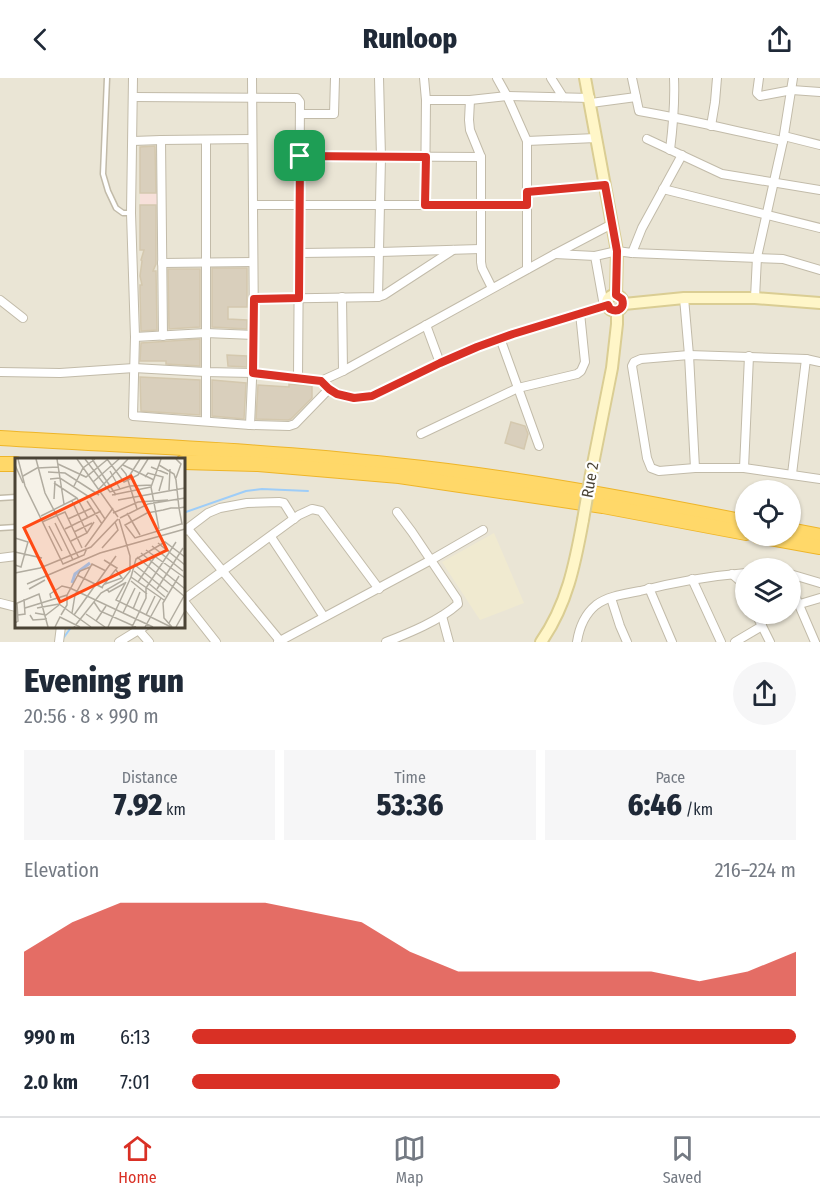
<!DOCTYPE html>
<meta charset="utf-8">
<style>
:root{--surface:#fff;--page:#f6f6f7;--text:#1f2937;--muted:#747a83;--line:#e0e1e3;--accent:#d93025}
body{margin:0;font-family:"Fira Sans Condensed",sans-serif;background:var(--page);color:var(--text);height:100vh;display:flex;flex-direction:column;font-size:22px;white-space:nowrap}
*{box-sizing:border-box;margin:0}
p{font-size:20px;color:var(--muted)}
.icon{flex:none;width:33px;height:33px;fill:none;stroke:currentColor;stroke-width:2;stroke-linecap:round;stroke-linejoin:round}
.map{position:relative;height:564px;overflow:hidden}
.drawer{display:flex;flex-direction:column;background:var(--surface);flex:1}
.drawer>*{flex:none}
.buttons{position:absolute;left:735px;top:402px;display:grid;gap:12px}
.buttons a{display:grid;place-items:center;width:66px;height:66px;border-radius:50%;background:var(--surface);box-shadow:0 2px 4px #0004;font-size:30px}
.pin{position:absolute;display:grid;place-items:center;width:51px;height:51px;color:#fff;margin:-26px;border-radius:12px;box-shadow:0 3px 9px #0006}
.round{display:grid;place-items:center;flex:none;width:63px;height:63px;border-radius:32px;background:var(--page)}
.head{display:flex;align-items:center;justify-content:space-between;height:102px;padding:0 24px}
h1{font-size:33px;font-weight:800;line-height:45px}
.stats{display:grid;grid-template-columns:repeat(3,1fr);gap:9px;height:102px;padding:6px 24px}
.stats div{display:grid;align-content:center;border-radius:0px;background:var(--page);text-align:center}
.stats b{font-size:30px;font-weight:800}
.stats small{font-size:16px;font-weight:400}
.stats p{font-size:16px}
.chart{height:168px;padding:12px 24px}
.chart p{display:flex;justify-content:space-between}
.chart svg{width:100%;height:108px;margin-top:6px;fill:var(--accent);opacity:.7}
ul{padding:0 24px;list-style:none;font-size:20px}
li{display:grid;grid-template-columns:96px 72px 1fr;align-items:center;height:45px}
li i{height:15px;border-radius:8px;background:var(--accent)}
header{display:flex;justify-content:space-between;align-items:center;height:78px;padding:0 24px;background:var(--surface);font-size:27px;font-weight:800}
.tab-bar{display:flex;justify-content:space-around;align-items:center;height:84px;border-top:2px solid var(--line);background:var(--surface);font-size:16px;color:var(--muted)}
.tab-bar a{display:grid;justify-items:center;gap:3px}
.tab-bar .selected{color:var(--accent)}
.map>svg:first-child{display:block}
.residential{fill:#eae5d5;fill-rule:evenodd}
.education{fill:#f0ead0}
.medical{fill:#f7e0da}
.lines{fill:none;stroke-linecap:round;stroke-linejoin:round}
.stream{stroke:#9ecdf8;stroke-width:2}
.building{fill:#d9cfbc;stroke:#d4c8ae;stroke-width:1.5}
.lane-casing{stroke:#c2bba9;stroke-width:7}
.street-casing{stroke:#c2bba9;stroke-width:10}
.secondary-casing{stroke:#dacd93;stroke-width:14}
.highway-casing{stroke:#eeb529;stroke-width:16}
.lane{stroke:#fff;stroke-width:4}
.street{stroke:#fff;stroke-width:8}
.secondary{stroke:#fff6c8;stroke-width:10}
.highway{stroke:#ffd869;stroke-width:14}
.secondary-bridge-casing{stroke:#dacd93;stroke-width:14;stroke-linecap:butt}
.secondary-bridge{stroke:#fff6c8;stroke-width:10}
.route-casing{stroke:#fff;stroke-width:12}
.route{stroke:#d93025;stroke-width:8}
.labels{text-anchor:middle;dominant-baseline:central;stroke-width:4.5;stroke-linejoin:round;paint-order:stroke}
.street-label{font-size:16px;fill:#4a4335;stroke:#fff}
.inset-river{fill:none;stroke:#9ecdf8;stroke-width:3}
.inset-road{fill:none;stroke:#b1aca0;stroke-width:1.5}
.view{fill:#ff4a15;fill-opacity:0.15;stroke:#ff4a15;stroke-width:3}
.inset-edge{fill:none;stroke:#4a4335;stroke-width:3}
</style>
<header><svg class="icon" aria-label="back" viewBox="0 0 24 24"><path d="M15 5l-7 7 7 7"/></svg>Runloop<svg class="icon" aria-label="share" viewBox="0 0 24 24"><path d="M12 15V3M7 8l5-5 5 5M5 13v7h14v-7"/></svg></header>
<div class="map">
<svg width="820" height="564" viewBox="0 0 820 564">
<rect width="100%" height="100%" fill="#f6f2e8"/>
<path class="residential" d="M 0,0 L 820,0 L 820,564 L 0,564 ZM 16,381 L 183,381 L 183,548 L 16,548 ZM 746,412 L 790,412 L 790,458 L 746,458 ZM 746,490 L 790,490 L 790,536 L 746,536 Z"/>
<polygon class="education" points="494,455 524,525 480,542 442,484"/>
<polygon class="medical" points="140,115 158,115 159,128 140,127"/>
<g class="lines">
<g class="stream">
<polyline points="183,435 246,413 262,411 308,413"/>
<polyline points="62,562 72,548"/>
</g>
</g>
<g class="building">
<polygon points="155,68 156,115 140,115 140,69"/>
<polygon points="140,127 156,127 156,186 153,193 156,193 157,252 141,253 140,215 140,207 142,207 140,198 142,183 141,182 144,172 140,172"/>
<polygon points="212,190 247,190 247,229 228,229 228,241 247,242 247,251 212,249"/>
<polygon points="168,191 200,191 200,249 169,251"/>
<polygon points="200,261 200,288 166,286 166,283 140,283 141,265"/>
<polygon points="227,277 247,278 247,289 228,288"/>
<polygon points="140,299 200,302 200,337 141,333"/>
<polygon points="212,302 246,305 244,341 212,338"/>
<polygon points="289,306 312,308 312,320 291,341 288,342 256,341 258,307 289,309"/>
<polygon points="511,344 525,348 528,356 524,371 505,365"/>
</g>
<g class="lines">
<g class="lane-casing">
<g id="lane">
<polyline points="107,0 103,96 108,113 116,130 123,135 131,135"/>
<polyline points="528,114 604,107"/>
<polyline points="0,420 16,419"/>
<polyline points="0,450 16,449"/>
</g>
</g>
<g class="street-casing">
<g id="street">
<polyline points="133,0 131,135 135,259 133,338 250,347 289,348 295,346 329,311"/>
<polyline points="424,0 426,22 425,127"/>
<polyline points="497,0 507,18 527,63 527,191"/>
<polyline points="551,0 563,19"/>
<path d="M 632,0 L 639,33 C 687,41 735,53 783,63"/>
<polyline points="759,0 757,15 760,18 792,12 820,14"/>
<polyline points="133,19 297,20 300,24 298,300"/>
<polyline points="426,22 470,22 507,18 590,20"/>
<polyline points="470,22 469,42 470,52 481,79 481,184 482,190 492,210"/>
<polyline points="591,25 636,19"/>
<polyline points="301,36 334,36 335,0"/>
<polyline points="711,48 715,24 717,0"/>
<polyline points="784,58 820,67"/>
<polyline points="647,61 722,96 820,112"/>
<polyline points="161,62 163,258"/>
<polyline points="133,63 161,62 252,61"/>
<polyline points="527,63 596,60"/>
<path d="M 670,72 C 673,48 675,24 674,0"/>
<polyline points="300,78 481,79"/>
<polyline points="663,111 820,150"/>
<polyline points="253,127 527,127"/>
<polyline points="300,175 380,174 480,171"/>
<polyline points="632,175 642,150 682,77"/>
<polyline points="555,176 595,178 604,228"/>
<polyline points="595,178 617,173 632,175 783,181 820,192"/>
<polyline points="162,185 253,184"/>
<polyline points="342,219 343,293"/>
<polyline points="378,219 381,79 379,0"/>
<polyline points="684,220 689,277 695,390"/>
<polyline points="755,220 757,179 783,63 793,0"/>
<polyline points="254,221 378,219 384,217 453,172"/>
<polyline points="0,222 23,240"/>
<polyline points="426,247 440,285"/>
<polyline points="135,259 206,255 254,257"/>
<polyline points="500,260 539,368"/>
<polyline points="820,284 806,281 689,277 641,281 634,284 632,288 647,380 651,390 659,393 695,390 744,390 820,401"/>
<polyline points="0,294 60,295 134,290 205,294 253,295 321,303 343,293 555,176 612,146"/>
<polyline points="326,309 337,316 354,320 372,318 440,285 477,269 513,256 608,227"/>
<polyline points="206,343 206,62"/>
<polyline points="250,347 254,257 252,0"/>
<polyline points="421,356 518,310 577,296 581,293 585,284 580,235"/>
<polyline points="744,390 749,278"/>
<polyline points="792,396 806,281"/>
<polyline points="188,451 281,564"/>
<polyline points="183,454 208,435 220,430 247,425 279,424 284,425 294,441"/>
<polyline points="271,459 324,539"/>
<polyline points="0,480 16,478"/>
<polyline points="732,496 740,503 746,513"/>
<polyline points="790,496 820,505"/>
<polyline points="692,501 721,564"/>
<polyline points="790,506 815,564"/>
<polyline points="649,510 672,564"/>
<polyline points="611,520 620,548 627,564"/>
<polyline points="183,522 299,437 312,431 321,433 379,511"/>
<polyline points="183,522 216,564"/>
<polyline points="0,525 16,529"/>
<polyline points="800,526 820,520"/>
<polyline points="756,536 770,564"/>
<polyline points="442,538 449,564"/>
<polyline points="135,548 149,564"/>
<polyline points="59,564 61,548"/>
<polyline points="119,564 145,548"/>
<polyline points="278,564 431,482 483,452"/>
<path d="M 386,564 C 409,555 439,543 458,526 L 457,521 L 412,454 L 397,434"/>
<path d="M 577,564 C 579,551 585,536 596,527 C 608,518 625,516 640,513 C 675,504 710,498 746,495"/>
<polyline points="735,564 762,548"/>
</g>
</g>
<g class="secondary-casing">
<g id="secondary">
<polyline points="585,0 617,173 616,217"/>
<circle cx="615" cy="225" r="8"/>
<polyline points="624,226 684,220 755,220 820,225"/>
<polyline points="591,396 612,290 617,246 617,233"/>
<path d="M 541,564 C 567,527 575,486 583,442"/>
</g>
</g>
<g class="highway-casing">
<g id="highway">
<path d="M 0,360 C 132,368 264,372 395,387 C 513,399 629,421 746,444"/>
<polyline points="183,384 258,386 399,398 603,428 746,455"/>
<polyline points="0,386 16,386"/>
<polyline points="790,452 820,458"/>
<polyline points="758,458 820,469"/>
</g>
</g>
<use href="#lane" class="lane"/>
<use href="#street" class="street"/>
<use href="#secondary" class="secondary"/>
<use href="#highway" class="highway"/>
<g class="secondary-bridge-casing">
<polyline id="secondary-bridge" points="583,442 591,396"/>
</g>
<use href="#secondary-bridge" class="secondary-bridge"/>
</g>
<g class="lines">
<g class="route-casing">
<path id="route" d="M 300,78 L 426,79 L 425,127 L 527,127 L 527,114 L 605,107 L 617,173 L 616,217 L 622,221 C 625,230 618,235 610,231 L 608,227 L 513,256 L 477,269 L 440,285 L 372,318 L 354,320 L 337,316 L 329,311 L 321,303 L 253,295 L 254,221 L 299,220 Z"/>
</g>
<use href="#route" class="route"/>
</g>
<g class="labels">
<g class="street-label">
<text transform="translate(590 402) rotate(-80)">Rue 2</text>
</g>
</g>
<g transform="translate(15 380)">
<rect width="170" height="170" fill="#f6f2e8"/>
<path class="inset-river" d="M 57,125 L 60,116 L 75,105"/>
<path class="inset-road" d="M 3,1 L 10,28 L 48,106 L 69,97 L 72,90M 21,1 L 30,35 L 64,100M 42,1 L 49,46M 62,1 L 103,59M 70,1 L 95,34 L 115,28M 77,1 L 101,37M 92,1 L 109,24 L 123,17 L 133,1M 161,1 L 166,6 L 161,20M 43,6 L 71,19 L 93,1M 0,7 L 8,25M 108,7 L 139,22M 144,7 L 159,16 L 161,22 L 163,41 L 164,50 L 167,66 L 166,66 L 120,80 L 110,67 L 132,55 L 148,52 L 156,50 L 164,50 L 170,49M 136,9 L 153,16M 106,10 L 111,16 L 122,51M 95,13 L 105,31M 33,14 L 50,15 L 84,37M 8,18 L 22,10 L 43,9M 130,19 L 133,15 L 148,19 L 144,33M 113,20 L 125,1M 35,21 L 45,20 L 76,40 L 90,61M 78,24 L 104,1M 39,25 L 62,40 L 73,60M 59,28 L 68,10 L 80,1M 115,28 L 137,27M 84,31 L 113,1M 154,32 L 155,11M 97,37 L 136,29M 39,41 L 40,23M 103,42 L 170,30M 57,43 L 72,75M 72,43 L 87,66M 98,55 L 123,44 L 153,42M 112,55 L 125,77M 26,58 L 62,40M 105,60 L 133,46 L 170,40M 53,61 L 77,50M 27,64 L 50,54 L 67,90M 40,65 L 58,102M 34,68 L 47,93M 50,71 L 86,53M 144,71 L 136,29 L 146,1M 59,74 L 77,65M 0,80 L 13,84 L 6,109 L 0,107M 56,83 L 72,75 L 79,64M 143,85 L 170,107M 137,88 L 168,113M 70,89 L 98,50M 87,90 L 103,72 L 100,64M 131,92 L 170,120M 0,94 L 27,100M 126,95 L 170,131M 122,99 L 169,138M 120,107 L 153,134M 119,113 L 150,139M 0,115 L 25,110 L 76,89 L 103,61M 62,117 L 88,130M 116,123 L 132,136M 111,124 L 101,142 L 156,169M 123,124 L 141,97M 12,126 L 85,95 L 170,71M 90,126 L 107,120 L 101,112M 87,129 L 102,110 L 89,102M 14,131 L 30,122M 92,131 L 94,134 L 110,125M 142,131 L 168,90M 36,140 L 35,136 L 47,128 L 55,130 L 138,169M 149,142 L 116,119 L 121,101 L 150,84 L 170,99M 79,144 L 85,153 L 121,169M 0,146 L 24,136 L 33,169M 44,146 L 76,169M 10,150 L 52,137 L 65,113 L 75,109M 22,150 L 44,146M 118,151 L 125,134M 20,155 L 31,157 L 44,147M 57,155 L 60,137 L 77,106 L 91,113M 108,155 L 120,130M 71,156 L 90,169M 3,157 L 10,156 L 9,141M 15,157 L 18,162 L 32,161M 46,157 L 52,147 L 52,137M 59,157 L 101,98M 131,157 L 140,138M 81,163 L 91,148M 0,165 L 3,163 L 2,145M 154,165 L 169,138M 40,169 L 45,159 L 65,169M 59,169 L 86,135 L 107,123 L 115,113 L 115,98 L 104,61M 93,169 L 116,119M 117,169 L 131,140 L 131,130 L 161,84M 130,169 L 146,140M 157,169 L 149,160 L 148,145 L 164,118M 161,169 L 170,153"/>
<path class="view" d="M 116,18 L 152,92 L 45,144 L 9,70 Z"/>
<rect width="170" height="170" class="inset-edge"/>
</g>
</svg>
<div class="buttons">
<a><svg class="icon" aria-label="locate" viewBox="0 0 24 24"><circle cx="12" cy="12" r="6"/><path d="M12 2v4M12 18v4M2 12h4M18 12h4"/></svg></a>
<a><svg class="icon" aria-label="layers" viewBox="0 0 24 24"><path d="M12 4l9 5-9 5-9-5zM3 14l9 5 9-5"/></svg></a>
</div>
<div class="pin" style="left:300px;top:78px;background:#1e9e55"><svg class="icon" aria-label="arrive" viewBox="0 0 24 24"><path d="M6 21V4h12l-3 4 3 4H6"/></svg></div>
</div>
<section class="drawer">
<div class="head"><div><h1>Evening run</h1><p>20:56 · 8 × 990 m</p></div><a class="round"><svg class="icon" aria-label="share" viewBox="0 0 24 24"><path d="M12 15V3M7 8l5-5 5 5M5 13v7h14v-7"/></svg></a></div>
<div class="stats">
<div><p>Distance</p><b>7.92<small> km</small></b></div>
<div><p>Time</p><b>53:36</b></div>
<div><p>Pace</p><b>6:46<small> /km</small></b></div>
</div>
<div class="chart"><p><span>Elevation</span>216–224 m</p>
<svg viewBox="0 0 160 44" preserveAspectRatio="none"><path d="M0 44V26L10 14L20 6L30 6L40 6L50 6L60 10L70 14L80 26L90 34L100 34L110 34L120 34L130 34L140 38L150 34L160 26V44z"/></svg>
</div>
<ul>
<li><b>990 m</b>6:13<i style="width:100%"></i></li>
<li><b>2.0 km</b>7:01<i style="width:61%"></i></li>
</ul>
</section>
<nav class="tab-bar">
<a class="selected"><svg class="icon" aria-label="home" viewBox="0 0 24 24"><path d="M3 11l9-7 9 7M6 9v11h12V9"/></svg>Home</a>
<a><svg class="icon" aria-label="map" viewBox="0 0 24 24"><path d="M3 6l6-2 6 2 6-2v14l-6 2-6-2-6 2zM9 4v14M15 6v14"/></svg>Map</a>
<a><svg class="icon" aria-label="saved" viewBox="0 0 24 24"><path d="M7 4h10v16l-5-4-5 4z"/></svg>Saved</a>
</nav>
